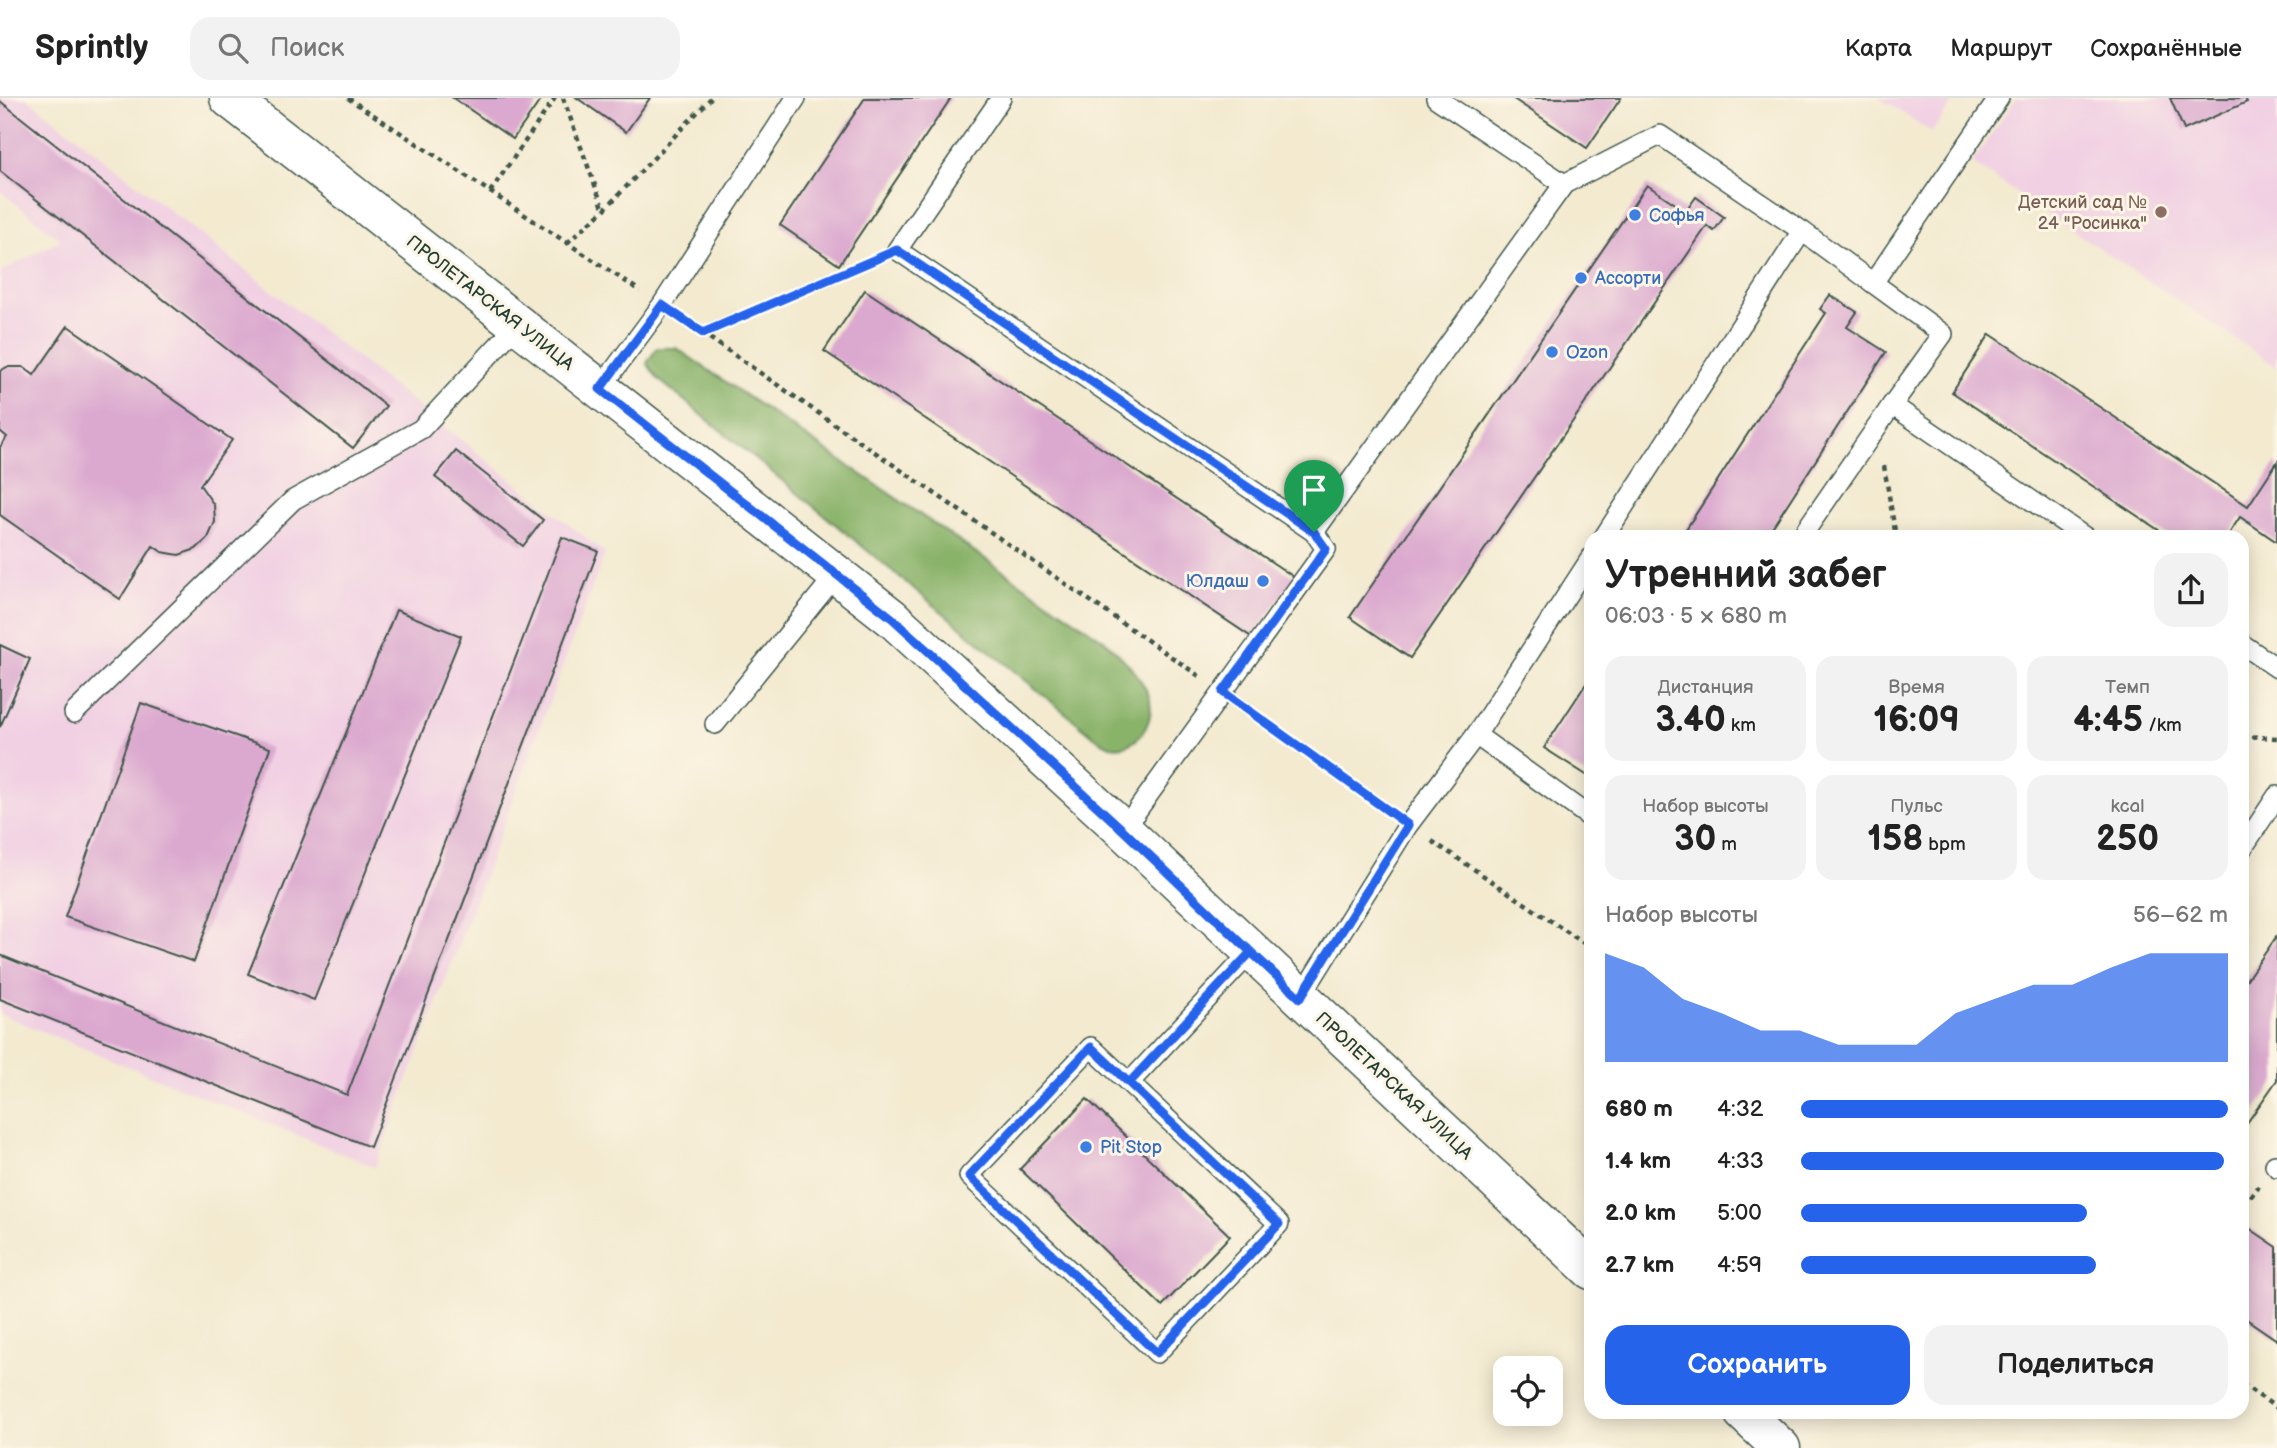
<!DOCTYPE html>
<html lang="ru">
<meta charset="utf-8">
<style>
:root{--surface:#fff;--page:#f2f2f2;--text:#222;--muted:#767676;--line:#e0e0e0;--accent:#2563eb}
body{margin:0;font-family:"Balsamiq Sans",sans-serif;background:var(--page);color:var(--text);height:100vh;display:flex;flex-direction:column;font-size:26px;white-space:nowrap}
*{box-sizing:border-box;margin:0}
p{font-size:23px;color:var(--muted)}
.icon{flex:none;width:38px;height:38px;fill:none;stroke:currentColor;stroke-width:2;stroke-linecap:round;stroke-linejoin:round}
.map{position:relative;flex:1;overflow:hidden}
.panel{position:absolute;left:1584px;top:432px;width:665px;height:889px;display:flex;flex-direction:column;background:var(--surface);border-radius:21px;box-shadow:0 4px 18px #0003}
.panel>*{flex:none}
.controls{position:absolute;left:1493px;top:1258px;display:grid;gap:14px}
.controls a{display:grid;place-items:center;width:70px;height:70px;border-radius:14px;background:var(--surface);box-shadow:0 4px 18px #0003;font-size:35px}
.pin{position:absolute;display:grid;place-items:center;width:60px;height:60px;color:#fff;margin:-72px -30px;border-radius:50% 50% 50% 0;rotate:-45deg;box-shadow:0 0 7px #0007}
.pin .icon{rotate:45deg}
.round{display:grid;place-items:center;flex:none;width:74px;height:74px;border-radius:21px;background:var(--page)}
.overview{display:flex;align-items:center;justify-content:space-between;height:119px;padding:0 21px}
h1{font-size:38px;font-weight:700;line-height:52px}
.stats{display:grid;grid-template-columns:repeat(3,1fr);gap:10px;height:119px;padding:7px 21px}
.stats div{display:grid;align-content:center;border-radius:18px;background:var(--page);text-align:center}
.stats b{font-size:35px;font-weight:700}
.stats small{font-size:19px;font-weight:400}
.stats p{font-size:19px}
.chart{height:196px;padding:14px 21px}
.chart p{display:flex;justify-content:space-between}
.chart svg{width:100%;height:126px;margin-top:7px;fill:var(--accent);opacity:.7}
.cta{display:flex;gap:14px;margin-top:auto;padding:14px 21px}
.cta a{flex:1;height:80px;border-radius:21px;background:var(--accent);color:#fff;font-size:28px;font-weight:700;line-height:80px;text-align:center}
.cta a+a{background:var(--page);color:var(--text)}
ul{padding:0 21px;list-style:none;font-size:23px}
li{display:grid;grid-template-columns:112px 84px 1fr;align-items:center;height:52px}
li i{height:18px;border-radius:9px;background:var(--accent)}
header{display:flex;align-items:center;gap:42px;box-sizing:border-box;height:98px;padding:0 35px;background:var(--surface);border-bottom:2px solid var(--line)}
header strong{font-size:33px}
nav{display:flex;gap:38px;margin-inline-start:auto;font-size:24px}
.search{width:490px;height:63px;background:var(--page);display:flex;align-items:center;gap:18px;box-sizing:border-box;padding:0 24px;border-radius:21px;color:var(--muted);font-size:26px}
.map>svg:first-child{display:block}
.built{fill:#f1d0e3}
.forest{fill:#8ab36b;stroke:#547850;stroke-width:2}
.building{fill:#dba9cf}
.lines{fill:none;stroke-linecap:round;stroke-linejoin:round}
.lane-casing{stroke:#3f574b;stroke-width:22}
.secondary-casing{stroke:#3f574b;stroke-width:41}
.path{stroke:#3f574b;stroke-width:4.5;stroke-dasharray:5 5;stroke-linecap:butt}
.lane{stroke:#fff;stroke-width:19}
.secondary{stroke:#fff;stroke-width:38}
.route-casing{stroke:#fff;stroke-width:14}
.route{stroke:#2563eb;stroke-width:9}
.education-dot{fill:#8d6e63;stroke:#fcf5e5;stroke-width:2.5}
.shop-dot{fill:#3f7fe0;stroke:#fcf5e5;stroke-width:2.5}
.labels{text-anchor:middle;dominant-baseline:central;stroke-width:6;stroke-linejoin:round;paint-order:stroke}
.education-label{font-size:18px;fill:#785e54;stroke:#fcf5e5;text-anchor:end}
.shop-label{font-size:18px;fill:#366cbe;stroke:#fcf5e5;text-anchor:start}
.street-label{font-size:18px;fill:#1f3d34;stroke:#fcf5e5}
</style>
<header>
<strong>Sprintly</strong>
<div class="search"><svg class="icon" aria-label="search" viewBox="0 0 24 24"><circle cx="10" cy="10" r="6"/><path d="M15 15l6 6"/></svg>Поиск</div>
<nav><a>Карта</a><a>Маршрут</a><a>Сохранённые</a></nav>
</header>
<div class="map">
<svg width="2277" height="1350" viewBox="0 0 2277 1350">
<rect width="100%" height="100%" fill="#fcf5e5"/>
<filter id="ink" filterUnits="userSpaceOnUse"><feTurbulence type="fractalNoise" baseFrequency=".0143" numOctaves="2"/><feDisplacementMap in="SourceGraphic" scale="14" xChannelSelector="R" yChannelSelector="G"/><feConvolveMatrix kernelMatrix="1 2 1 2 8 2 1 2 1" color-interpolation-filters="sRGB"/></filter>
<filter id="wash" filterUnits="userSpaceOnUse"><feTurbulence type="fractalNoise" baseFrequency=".00686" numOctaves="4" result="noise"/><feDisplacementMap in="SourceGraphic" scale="28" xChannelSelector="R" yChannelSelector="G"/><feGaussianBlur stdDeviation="1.57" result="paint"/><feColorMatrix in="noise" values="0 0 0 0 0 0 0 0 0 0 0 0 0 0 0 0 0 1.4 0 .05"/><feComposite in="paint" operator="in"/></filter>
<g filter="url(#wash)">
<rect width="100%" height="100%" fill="#f3ead0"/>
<g class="built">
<polygon points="0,0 27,0 605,455 375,1069 0,916 0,174 61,142 0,93"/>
<polygon points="1879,0 1956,0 1932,34"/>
<polygon points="2016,0 2277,0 2277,269 1972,65"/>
</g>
<path class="forest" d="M 657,250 L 676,250 L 1104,542 C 1121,558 1138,574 1148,596 C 1158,619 1139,654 1111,648 C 1107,647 1101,643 1097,641 L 657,280 L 647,265 Z"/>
<g id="blocks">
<g class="building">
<polygon points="453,0 542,0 513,41"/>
<polygon points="577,0 650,0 626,34"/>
<polygon points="865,0 951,0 839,167 780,127"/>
<polygon points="1512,0 1621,0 1587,50"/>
<polygon points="2170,0 2245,0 2247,4 2184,32"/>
<polygon points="0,3 386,308 353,350 0,73"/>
<polygon points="1647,87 1686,113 1696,99 1724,119 1714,133 1707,128 1410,560 1350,519"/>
<polygon points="865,192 1294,479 1253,540 824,253"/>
<polygon points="1830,197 1857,214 1847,229 1886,254 1766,439 1681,439 1826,215 1820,211"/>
<polygon points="68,228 232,342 200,387 214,407 215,424 208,440 196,451 179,457 162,454 153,448 120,501 0,417 0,349 7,339 0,333 0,273 7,269 23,269 34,277"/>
<polygon points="1990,236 2248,408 2277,364 2277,444 2240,419 2227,439 2169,439 1952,294"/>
<polygon points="456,353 543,422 523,448 435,379"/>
<polygon points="562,439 598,453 370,1049 0,901 0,857 347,997"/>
<polygon points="396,512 461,538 314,902 248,876"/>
<polygon points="0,547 30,561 0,629"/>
<polygon points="1591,578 1591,680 1544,650"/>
<polygon points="141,605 270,650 194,864 65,819"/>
<polygon points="2277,838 2277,982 2242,1032 2242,888"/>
<polygon points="1087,1001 1230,1138 1162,1208 1020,1071"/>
<polygon points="2246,1128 2277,1149 2277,1242 2242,1218 2242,1135"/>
</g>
</g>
</g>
<g filter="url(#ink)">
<use href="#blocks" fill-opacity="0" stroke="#3f574b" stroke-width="2"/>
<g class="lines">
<g class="lane-casing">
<g id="lane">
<polyline points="1001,0 897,152 1314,434 1564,86 1660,37 1802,133"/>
<polyline points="1436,0 1564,86"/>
<polyline points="1873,185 1943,236 1892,307"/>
<polyline points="600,291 662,207 796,0"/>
<polyline points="1604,439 1802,133 1873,185 1999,0"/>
<polyline points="1801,439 1892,307 2085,439"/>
<polyline points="2242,546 2277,570"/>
<polyline points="74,615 293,402 421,331 518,226"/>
<polyline points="715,626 836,477"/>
<polyline points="1476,637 1591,720"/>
<polyline points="1123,732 1326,451 1314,434"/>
<polyline points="2242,751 2277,698"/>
<polyline points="1300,900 1408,727 1476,637 1591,460"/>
<polyline points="1129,985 1091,949 969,1078 1157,1255 1279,1126 1129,985 1251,854"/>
<polyline points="2275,1067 2277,1069"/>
</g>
</g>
<g class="secondary-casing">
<g id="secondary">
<polyline points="229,0 892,520 1123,732 1591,1172"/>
<polyline points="1743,1314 1781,1350"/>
</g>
</g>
<g class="path">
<polyline points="348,0 640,193"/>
<polyline points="563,0 604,112"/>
<polyline points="490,94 555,0"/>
<polyline points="567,145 604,112 711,0"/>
<polyline points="685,223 1202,580"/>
<polyline points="703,235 872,162"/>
<polyline points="1884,368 1896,439"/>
<polyline points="1243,609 1387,712"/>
<polyline points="2242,638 2277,640"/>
<polyline points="1432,743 1591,850"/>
<polyline points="2242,1103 2249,1101 2259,1088"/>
<polyline points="2242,1286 2277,1310"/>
</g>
<use href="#lane" class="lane"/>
<use href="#secondary" class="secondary"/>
</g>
</g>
<g class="lines" filter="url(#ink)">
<g class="route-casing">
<polyline id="route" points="1314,434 897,152 703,235 662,207 600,291 892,520 1123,732 1251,854 1129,985 1279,1126 1157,1255 969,1078 1091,949 1129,985 1251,854 1300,900 1408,727 1223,594 1326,451 1314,434"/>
</g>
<use href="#route" class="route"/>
</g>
<circle class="education-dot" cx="2161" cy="114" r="7"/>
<g class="shop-dot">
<circle cx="1635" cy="117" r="7"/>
<circle cx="1581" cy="180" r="7"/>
<circle cx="1552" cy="254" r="7"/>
<circle cx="1263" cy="483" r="7"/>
<circle cx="1086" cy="1049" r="7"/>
</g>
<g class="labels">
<g class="education-label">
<text x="2147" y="104">Детский сад №<tspan x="2147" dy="21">24 "Росинка"</tspan></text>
</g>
<g class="shop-label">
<text x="1649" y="117">Софья</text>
<text x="1595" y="180">Ассорти</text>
<text x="1566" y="254">Ozon</text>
<text x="1249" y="483" text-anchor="end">Юлдаш</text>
<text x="1100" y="1049">Pit Stop</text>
</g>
<g class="street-label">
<text transform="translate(490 205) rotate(38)">ПРОЛЕТАРСКАЯ УЛИЦА</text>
<text transform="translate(1394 988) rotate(43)">ПРОЛЕТАРСКАЯ УЛИЦА</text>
</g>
</g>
</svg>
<div class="controls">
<a><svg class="icon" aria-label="locate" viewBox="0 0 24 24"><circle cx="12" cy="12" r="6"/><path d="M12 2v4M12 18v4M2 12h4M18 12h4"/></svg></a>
</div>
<div class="pin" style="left:1314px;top:434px;background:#1e9e55"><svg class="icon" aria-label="arrive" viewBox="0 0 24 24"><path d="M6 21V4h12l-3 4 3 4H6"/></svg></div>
<section class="panel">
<div class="overview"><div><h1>Утренний забег</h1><p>06:03 · 5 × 680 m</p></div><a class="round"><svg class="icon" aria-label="share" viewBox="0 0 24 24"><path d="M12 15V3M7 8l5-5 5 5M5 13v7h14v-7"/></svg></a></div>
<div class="stats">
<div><p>Дистанция</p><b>3.40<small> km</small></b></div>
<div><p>Время</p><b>16:09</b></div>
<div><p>Темп</p><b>4:45<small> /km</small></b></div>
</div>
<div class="stats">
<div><p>Набор высоты</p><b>30<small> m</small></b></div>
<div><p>Пульс</p><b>158<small> bpm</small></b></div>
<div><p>kcal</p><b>250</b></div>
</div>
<div class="chart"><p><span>Набор высоты</span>56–62 m</p>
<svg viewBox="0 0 160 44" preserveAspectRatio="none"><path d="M0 44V6L10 11L20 22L30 27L40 33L50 33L60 38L70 38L80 38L90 27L100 22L110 17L120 17L130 11L140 6L150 6L160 6V44z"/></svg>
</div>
<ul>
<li><b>680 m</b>4:32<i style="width:100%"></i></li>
<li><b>1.4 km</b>4:33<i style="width:99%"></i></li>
<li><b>2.0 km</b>5:00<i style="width:67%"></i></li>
<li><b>2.7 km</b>4:59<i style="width:69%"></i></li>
</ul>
<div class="cta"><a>Сохранить</a><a>Поделиться</a></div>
</section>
</div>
